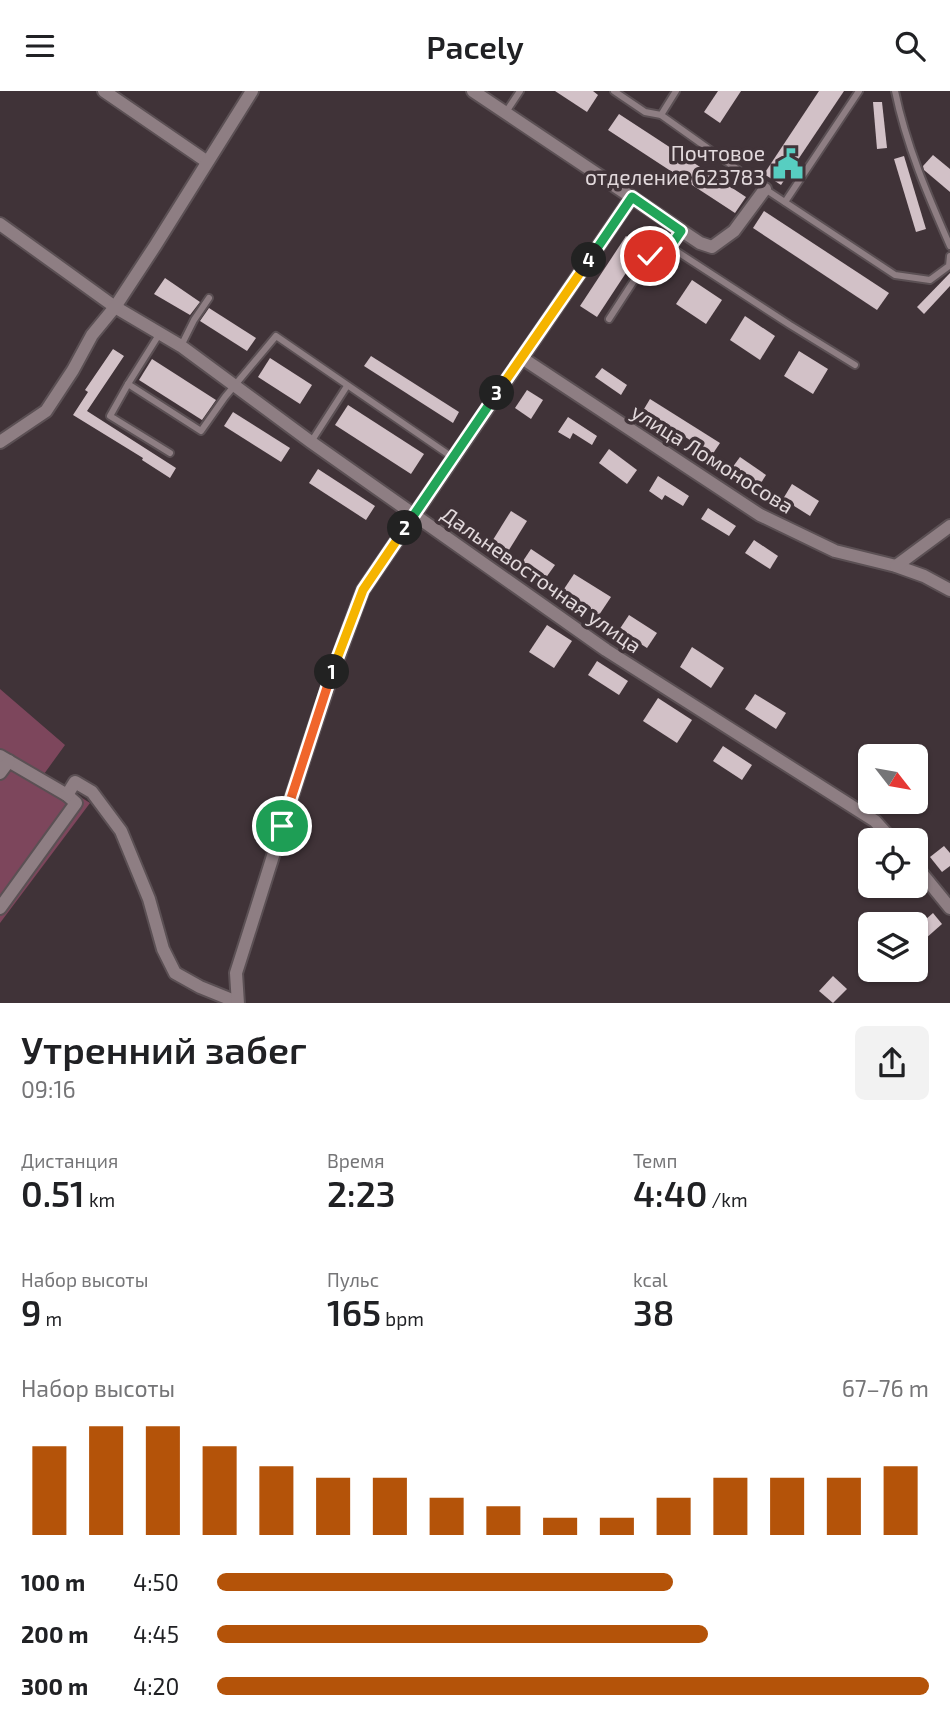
<!DOCTYPE html>
<html lang="ru">
<meta charset="utf-8">
<style>
:root{--surface:#fff;--page:#f2f2f2;--text:#202124;--muted:#757577;--accent:#b45309}
body{margin:0;font-family:"Exo 2",sans-serif;background:var(--page);color:var(--text);height:100vh;display:flex;flex-direction:column;font-size:26px;white-space:nowrap}
*{box-sizing:border-box;margin:0}
p{font-size:23px;color:var(--muted)}
.icon{flex:none;width:38px;height:38px;fill:none;stroke:currentColor;stroke-width:2;stroke-linecap:round;stroke-linejoin:round}
.map{position:relative;height:912px;overflow:hidden}
.sheet{display:flex;flex-direction:column;background:var(--surface);flex:1}
.sheet>*{flex:none}
.needle{width:46px;rotate:121deg}
.buttons{position:absolute;left:858px;top:653px;display:grid;gap:14px}
.buttons a{display:grid;place-items:center;width:70px;height:70px;border-radius:10px;background:var(--surface);box-shadow:0 2px 5px #0004;font-size:35px}
.pin{position:absolute;display:grid;place-items:center;width:60px;height:60px;color:#fff;margin:-30px;border:4px solid #fff;border-radius:50%;box-shadow:0 2px 7px #0007}
.km{position:absolute;width:35px;height:35px;margin:-18px;border-radius:50%;background:#222;color:#fff;font-size:19px;line-height:35px;text-align:center}
.round{display:grid;place-items:center;flex:none;width:74px;height:74px;border-radius:10px;background:var(--page)}
.summary{display:flex;align-items:center;justify-content:space-between;height:119px;padding:0 21px}
h1{font-size:38px;font-weight:600;line-height:52px}
.figures{display:grid;grid-template-columns:repeat(3,1fr);gap:10px;height:119px;padding:7px 21px}
.figures div{display:grid;align-content:center}
.figures b{font-size:35px;font-weight:600}
.figures small{font-size:19px;font-weight:400}
.figures p{font-size:19px}
.chart{height:196px;padding:14px 21px}
.chart p{display:flex;justify-content:space-between}
.chart svg{width:100%;height:126px;margin-top:7px;stroke:var(--accent);stroke-width:6}
ul{padding:0 21px;list-style:none;font-size:23px}
li{display:grid;grid-template-columns:112px 84px 1fr;align-items:center;height:52px}
li i{height:18px;border-radius:9px;background:var(--accent)}
header{display:flex;justify-content:space-between;align-items:center;height:91px;padding:0 21px;background:var(--surface);font-size:32px;font-weight:600}
.map>svg:first-child{display:block}
.green{fill:#7d465c}
.building{fill:#d2c1c7}
.lines{fill:none;stroke-linecap:round;stroke-linejoin:round}
.service-casing{stroke:#5b5054;stroke-width:10}
.minor-casing{stroke:#5b5054;stroke-width:16}
.service{stroke:#8e7e83;stroke-width:6}
.minor{stroke:#8e7e83;stroke-width:12}
.split-1-casing{stroke:#fff;stroke-width:14}
.split-2-casing{stroke:#fff;stroke-width:14}
.split-3-casing{stroke:#fff;stroke-width:14}
.split-4-casing{stroke:#fff;stroke-width:14}
.split-5-casing{stroke:#fff;stroke-width:14}
.split-1{stroke:#f0652b;stroke-width:9}
.split-2{stroke:#f5b400;stroke-width:9}
.split-3{stroke:#22a559;stroke-width:9}
.split-4{stroke:#f5b400;stroke-width:9}
.split-5{stroke:#22a559;stroke-width:9}
.labels{text-anchor:middle;dominant-baseline:central;stroke-width:7;stroke-linejoin:round;paint-order:stroke}
.poi-label{font-size:21px;fill:#e2d9dc;stroke:#403338;text-anchor:end}
.street-label{font-size:21px;fill:#e2d9dc;stroke:#403338}
</style>
<header><svg class="icon" aria-label="menu" viewBox="0 0 24 24"><path d="M4 6h16M4 12h16M4 18h16"/></svg>Pacely<svg class="icon" aria-label="search" viewBox="0 0 24 24"><circle cx="10" cy="10" r="6"/><path d="M15 15l6 6"/></svg></header>
<div class="map">
<svg width="950" height="913" viewBox="0 0 950 913">
<rect width="100%" height="100%" fill="#403338"/>
<polygon class="green" points="0,598 65,654 44,683 90,712 0,832"/>
<g class="building">
<polygon points="555,0 593,0 598,4 587,21"/>
<polygon points="718,0 741,0 720,32 704,21"/>
<polygon points="819,0 844,0 781,94 764,83"/>
<polygon points="873,11 882,11 887,57 877,58"/>
<polygon points="619,23 746,106 735,122 608,39"/>
<polygon points="933,64 950,78 950,101 924,79 923,75"/>
<polygon points="904,65 926,138 916,141 894,68"/>
<polygon points="764,120 889,202 877,219 753,137"/>
<polygon points="626,145 643,156 597,226 580,215"/>
<polygon points="950,182 950,195 924,223 917,216"/>
<polygon points="165,187 200,211 190,224 154,203"/>
<polygon points="692,189 722,209 706,233 676,213"/>
<polygon points="209,217 256,247 247,260 200,230"/>
<polygon points="745,225 775,245 760,269 730,249"/>
<polygon points="113,258 124,265 87,320 176,377 170,387 142,369 143,367 73,324 88,301 85,299"/>
<polygon points="799,260 828,278 813,303 784,285"/>
<polygon points="371,265 459,321 453,332 364,275"/>
<polygon points="270,267 312,294 300,313 258,286"/>
<polygon points="152,268 216,309 202,329 139,289"/>
<polygon points="602,277 627,294 621,304 595,286"/>
<polygon points="527,299 543,309 531,328 515,317"/>
<polygon points="650,308 720,352 712,364 644,318"/>
<polygon points="348,314 424,363 411,383 335,334"/>
<polygon points="233,321 290,357 281,371 224,335"/>
<polygon points="568,326 597,345 592,354 573,342 570,348 558,341"/>
<polygon points="609,358 637,379 627,393 599,372"/>
<polygon points="740,366 766,384 759,395 732,377"/>
<polygon points="318,378 375,415 366,429 309,392"/>
<polygon points="658,385 689,405 683,415 665,404 662,409 649,400"/>
<polygon points="792,393 819,410 810,425 783,408"/>
<polygon points="708,417 736,435 729,445 701,428"/>
<polygon points="511,420 527,430 507,462 491,452"/>
<polygon points="754,449 778,465 770,478 745,462"/>
<polygon points="531,458 555,474 545,488 521,473"/>
<polygon points="574,483 611,506 599,524 562,501"/>
<polygon points="629,524 657,542 647,557 619,539"/>
<polygon points="547,534 572,550 554,577 529,561"/>
<polygon points="692,556 724,577 711,597 680,576"/>
<polygon points="597,570 628,590 619,604 588,584"/>
<polygon points="755,603 786,622 776,638 745,618"/>
<polygon points="658,607 692,629 677,652 643,630"/>
<polygon points="723,655 752,674 742,689 713,670"/>
<polygon points="944,755 950,762 950,775 942,781 930,766"/>
<polygon points="933,822 942,833 925,848 916,837"/>
<polygon points="833,885 847,898 833,912 819,900"/>
</g>
<g class="lines">
<g class="service-casing">
<g id="service">
<polyline points="614,0 645,21 661,24 765,98 895,184 930,189 949,175 950,165"/>
<path d="M 895,0 C 906,54 928,105 950,155"/>
<polyline points="506,21 520,0"/>
<polyline points="661,24 676,0"/>
<polyline points="785,111 859,0"/>
<polyline points="681,140 670,156 790,234 855,274"/>
<polyline points="609,228 650,165 670,156"/>
<polyline points="160,242 128,293 201,340 225,306 276,245 452,366"/>
<polyline points="181,255 194,229 209,207"/>
<polyline points="128,293 110,325 170,362"/>
<polyline points="311,351 347,295"/>
</g>
</g>
<g class="minor-casing">
<g id="minor">
<polyline points="104,0 206,70"/>
<polyline points="473,0 700,152 712,156 734,140 765,98"/>
<polyline points="0,133 115,216 181,255 311,351 606,559 875,730 892,749"/>
<polyline points="522,267 760,424 835,460 896,475 924,485 950,499"/>
<polyline points="0,351 46,320 73,279 92,244 115,216 155,155 252,0"/>
<polyline points="896,475 950,435"/>
<polyline points="0,665 67,704 76,712 0,817"/>
<polyline points="0,682 9,670"/>
<polyline points="67,704 75,691 92,701 121,740 149,808 163,858 175,882 200,896 237,911"/>
<polyline points="915,774 950,817"/>
<path d="M 238,913 L 236,882 C 277,754 315,625 363,499 L 632,106"/>
</g>
</g>
<use href="#service" class="service"/>
<use href="#minor" class="minor"/>
</g>
<g class="lines">
<g class="split-1-casing">
<polyline id="split-1" points="282,735 332,581"/>
</g>
<g class="split-2-casing">
<polyline id="split-2" points="332,581 363,499 405,437"/>
</g>
<g class="split-3-casing">
<polyline id="split-3" points="405,437 497,302"/>
</g>
<g class="split-4-casing">
<polyline id="split-4" points="497,302 589,169"/>
</g>
<g class="split-5-casing">
<polyline id="split-5" points="589,169 632,106 681,140 670,156 650,165"/>
</g>
<use href="#split-1" class="split-1"/>
<use href="#split-2" class="split-2"/>
<use href="#split-3" class="split-3"/>
<use href="#split-4" class="split-4"/>
<use href="#split-5" class="split-5"/>
</g>
<defs>
<g id="civic-bare" transform="scale(2.415)"><path d="M-.6-6.5H3V-4.5H.6V-3L4-1V1h2V6H-6V1h2V-1L-.6-3ZM-1.2 2.5V6h2.4V2.5Z" fill="#57cec1" stroke="#403338" stroke-width="2.5" paint-order="stroke"/></g>
</defs>
<g fill-rule="evenodd">
<use href="#civic-bare" x="788" y="73"/>
</g>
<g class="labels">
<g class="poi-label">
<text x="765" y="61">Почтовое<tspan x="765" dy="24">отделение 623783</tspan></text>
</g>
<g class="street-label">
<text transform="translate(713 367) rotate(32)">улица Ломоносова</text>
<text transform="translate(542 488) rotate(35)">Дальневосточная улица</text>
</g>
</g>
</svg>
<div class="buttons">
<a><svg class="needle" viewBox="-14 -14 28 28"><path d="M0-13l5 13h-10z" fill="#e53935"/><path d="M0 13l5-13h-10z" fill="#757577"/></svg></a>
<a><svg class="icon" aria-label="locate" viewBox="0 0 24 24"><circle cx="12" cy="12" r="6"/><path d="M12 2v4M12 18v4M2 12h4M18 12h4"/></svg></a>
<a><svg class="icon" aria-label="layers" viewBox="0 0 24 24"><path d="M12 4l9 5-9 5-9-5zM3 14l9 5 9-5"/></svg></a>
</div>
<div class="pin" style="left:282px;top:735px;background:#1e9e55"><svg class="icon" aria-label="arrive" viewBox="0 0 24 24"><path d="M6 21V4h12l-3 4 3 4H6"/></svg></div>
<div class="pin" style="left:650px;top:165px;background:#d93025"><svg class="icon" aria-label="check" viewBox="0 0 24 24"><path d="M5 12l5 5 9-10"/></svg></div>
<b class="km" style="left:332px;top:581px">1</b>
<b class="km" style="left:405px;top:437px">2</b>
<b class="km" style="left:497px;top:302px">3</b>
<b class="km" style="left:589px;top:169px">4</b>
</div>
<section class="sheet">
<div class="summary"><div><h1>Утренний забег</h1><p>09:16</p></div><a class="round"><svg class="icon" aria-label="share" viewBox="0 0 24 24"><path d="M12 15V3M7 8l5-5 5 5M5 13v7h14v-7"/></svg></a></div>
<div class="figures">
<div><p>Дистанция</p><b>0.51<small> km</small></b></div>
<div><p>Время</p><b>2:23</b></div>
<div><p>Темп</p><b>4:40<small> /km</small></b></div>
</div>
<div class="figures">
<div><p>Набор высоты</p><b>9<small> m</small></b></div>
<div><p>Пульс</p><b>165<small> bpm</small></b></div>
<div><p>kcal</p><b>38</b></div>
</div>
<div class="chart"><p><span>Набор высоты</span>67–76 m</p>
<svg viewBox="0 0 160 44" preserveAspectRatio="none"><path d="M5 44V13M15 44V6M25 44V6M35 44V13M45 44V20M55 44V24M65 44V24M75 44V31M85 44V34M95 44V38M105 44V38M115 44V31M125 44V24M135 44V24M145 44V24M155 44V20"/></svg>
</div>
<ul>
<li><b>100 m</b>4:50<i style="width:64%"></i></li>
<li><b>200 m</b>4:45<i style="width:69%"></i></li>
<li><b>300 m</b>4:20<i style="width:100%"></i></li>
</ul>
</section>
